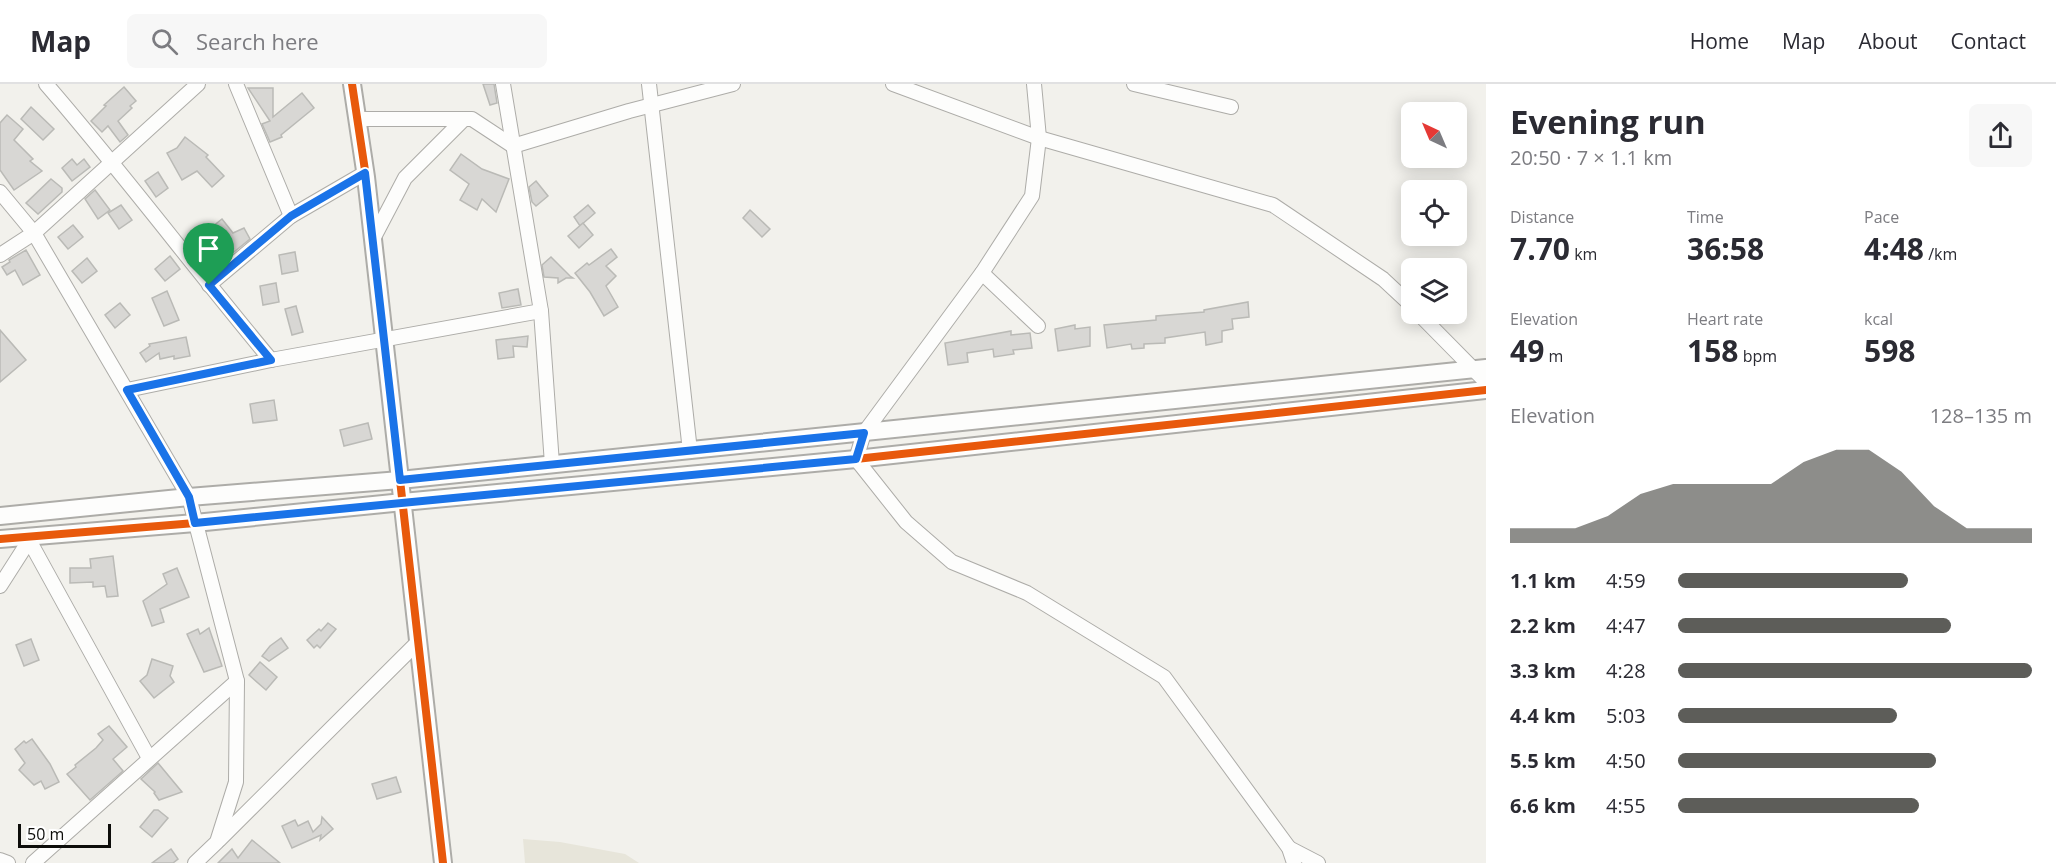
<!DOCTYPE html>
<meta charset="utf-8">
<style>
:root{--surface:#fff;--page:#f7f7f7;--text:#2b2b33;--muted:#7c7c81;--line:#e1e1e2;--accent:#5d5d59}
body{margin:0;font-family:"Open Sans",sans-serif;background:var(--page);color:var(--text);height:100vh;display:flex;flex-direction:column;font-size:22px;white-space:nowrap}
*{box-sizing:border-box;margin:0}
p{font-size:20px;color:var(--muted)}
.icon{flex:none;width:33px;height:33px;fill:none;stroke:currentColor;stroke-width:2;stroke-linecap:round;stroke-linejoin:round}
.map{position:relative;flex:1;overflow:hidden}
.side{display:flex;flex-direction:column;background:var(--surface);width:570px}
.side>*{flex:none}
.needle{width:39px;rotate:316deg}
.buttons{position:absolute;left:1401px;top:18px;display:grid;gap:12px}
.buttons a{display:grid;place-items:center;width:66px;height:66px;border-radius:9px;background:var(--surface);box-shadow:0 3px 15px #0003;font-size:30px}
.scale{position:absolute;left:18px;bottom:15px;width:93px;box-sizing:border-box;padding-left:6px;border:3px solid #0d0d0a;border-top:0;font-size:16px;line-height:21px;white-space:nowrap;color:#0d0d0a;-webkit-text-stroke:4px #fff;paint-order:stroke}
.pin{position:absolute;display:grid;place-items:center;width:51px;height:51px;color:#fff;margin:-62px -26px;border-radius:50% 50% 50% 0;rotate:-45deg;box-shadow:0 0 6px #0007}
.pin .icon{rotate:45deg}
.round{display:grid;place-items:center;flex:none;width:63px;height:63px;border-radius:9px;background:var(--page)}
.overview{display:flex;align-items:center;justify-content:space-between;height:102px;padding:0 24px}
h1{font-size:33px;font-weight:700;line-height:45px}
.figures{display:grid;grid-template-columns:repeat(3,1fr);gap:9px;height:102px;padding:6px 24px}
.figures div{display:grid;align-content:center}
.figures b{font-size:30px;font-weight:700}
.figures small{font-size:16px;font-weight:400}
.figures p{font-size:16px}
.chart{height:168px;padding:12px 24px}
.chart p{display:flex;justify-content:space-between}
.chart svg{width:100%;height:108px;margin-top:6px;fill:var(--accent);opacity:.7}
ul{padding:0 24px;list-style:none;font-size:20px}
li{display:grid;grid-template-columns:96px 72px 1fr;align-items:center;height:45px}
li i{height:15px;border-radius:8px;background:var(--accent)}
header{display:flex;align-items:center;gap:36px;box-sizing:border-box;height:84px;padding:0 30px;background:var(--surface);border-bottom:2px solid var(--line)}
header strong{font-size:28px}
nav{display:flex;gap:33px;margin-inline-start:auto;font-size:21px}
.search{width:420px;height:54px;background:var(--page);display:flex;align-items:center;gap:15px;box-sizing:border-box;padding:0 21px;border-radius:9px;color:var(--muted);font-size:22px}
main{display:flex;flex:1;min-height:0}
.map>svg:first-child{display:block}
.built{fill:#e7e5da}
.building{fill:#d8d7d4;stroke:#babab6;stroke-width:1.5}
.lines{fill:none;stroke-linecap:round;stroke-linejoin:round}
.minor-casing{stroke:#adaca8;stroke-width:16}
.tertiary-casing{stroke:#adaca8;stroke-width:20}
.minor{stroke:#fdfdfc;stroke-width:14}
.tertiary{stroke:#fdfdfc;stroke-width:16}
.cycleway-casing{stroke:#fff;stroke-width:11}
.cycleway{stroke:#e8590c;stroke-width:8}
.route-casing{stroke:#fff;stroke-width:12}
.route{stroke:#1a73e8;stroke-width:8}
</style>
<header>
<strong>Map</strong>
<div class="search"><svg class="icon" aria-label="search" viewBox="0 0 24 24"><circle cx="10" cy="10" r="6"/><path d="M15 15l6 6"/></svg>Search here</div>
<nav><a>Home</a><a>Map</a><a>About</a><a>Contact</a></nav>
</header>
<main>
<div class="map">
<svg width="1486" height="779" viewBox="0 0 1486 779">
<rect width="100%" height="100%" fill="#f2f1ec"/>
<polygon class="built" points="523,755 560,758 625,770 639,779 525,779"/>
<g class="building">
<polygon points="483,0 494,0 497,19 490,21"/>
<polygon points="124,3 136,17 130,22 132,24 118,37 128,51 120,58 108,42 102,48 91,37 106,22 104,21"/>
<polygon points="248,4 273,4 273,33 302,9 314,24 281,51 282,53 270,58 262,40 270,37"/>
<polygon points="31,23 54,45 43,56 21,35"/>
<polygon points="7,31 23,45 14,56 33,75 30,77 42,87 14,106 0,86 0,39"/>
<polygon points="185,53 208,71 206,73 224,92 212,103 197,87 182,96 167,69 177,64"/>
<polygon points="461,70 482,85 509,95 496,128 482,115 477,126 460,116 469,100 450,86"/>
<polygon points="72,75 77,81 84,75 90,83 72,97 62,84"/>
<polygon points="158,88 168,104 156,113 145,97"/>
<polygon points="51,95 62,104 62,108 38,130 26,119"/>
<polygon points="536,97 548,112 536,122 532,118 529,103"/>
<polygon points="95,106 110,126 98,135 85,115"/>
<polygon points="121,121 132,136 119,145 108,129"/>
<polygon points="588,121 595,129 580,142 574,133"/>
<polygon points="750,126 770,145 762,153 743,134"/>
<polygon points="222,135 233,149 244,144 250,155 234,168 228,172 226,168 217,175 210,166 204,169 197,155 208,149 207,147"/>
<polygon points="583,139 593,151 579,164 568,152"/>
<polygon points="73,141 83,153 68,165 58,153"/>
<polygon points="611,165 617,173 606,182 616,192 606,202 618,223 604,232 590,208 575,189 587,179 589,181"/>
<polygon points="26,166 40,191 23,201 15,186 7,191 2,183 10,178 9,176"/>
<polygon points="295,168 298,187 282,190 279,171"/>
<polygon points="170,172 180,185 165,197 155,185"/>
<polygon points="551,173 570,192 573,194 566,194 558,199 558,194 544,193 542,181"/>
<polygon points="87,174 97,187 82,199 72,187"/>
<polygon points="276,199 279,218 263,221 260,202"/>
<polygon points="518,205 521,221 502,224 499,209"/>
<polygon points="167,207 179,236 164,242 152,214"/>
<polygon points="1248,218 1249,233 1232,235 1233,245 1222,247 1222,258 1206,261 1205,248 1165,254 1165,259 1144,260 1144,264 1132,265 1131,260 1107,264 1104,241 1156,236 1156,232 1204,228 1204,226"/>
<polygon points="120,219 130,231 115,244 105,231"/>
<polygon points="296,222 303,248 292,251 285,225"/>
<polygon points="1075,241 1075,245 1090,243 1090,262 1058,267 1055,245"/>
<polygon points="0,246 26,276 0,298"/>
<polygon points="1011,247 1011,251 1030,249 1032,264 1013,266 1014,270 994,273 993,265 967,269 968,278 948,281 945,259"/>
<polygon points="528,252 527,263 513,262 514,273 498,275 496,256"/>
<polygon points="186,253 190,272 174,275 174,272 160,275 159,269 146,278 140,269 150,262 149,260"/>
<polygon points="274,316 277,336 253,339 250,320"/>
<polygon points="368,339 372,355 344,362 340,346"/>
<polygon points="113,472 118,512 107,513 105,502 93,503 93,498 70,499 70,484 91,484 90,475"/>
<polygon points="177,484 189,513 160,525 164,538 152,542 143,517 167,500 163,490"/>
<polygon points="328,539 336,545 320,564 317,561 314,564 307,556 319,545 321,547"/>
<polygon points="209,544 222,582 204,588 187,550 198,545 200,550"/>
<polygon points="281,554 288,564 269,577 262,572 270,562"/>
<polygon points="31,555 39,576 24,582 16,561"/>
<polygon points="152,575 173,582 170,592 174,598 154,614 140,597 147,591"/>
<polygon points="260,578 277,593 266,606 249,591"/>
<polygon points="109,642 127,663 113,675 123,687 90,716 67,690 76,683 75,681 96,664 103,656 98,650"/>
<polygon points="32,655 50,680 59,698 45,705 41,697 34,701 19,686 25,679 15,665 24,657 26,659"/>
<polygon points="158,679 182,708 159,716 154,709 155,708 141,695"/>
<polygon points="396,693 401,708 377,715 372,700"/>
<polygon points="154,726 158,726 168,734 152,753 140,743"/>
<polygon points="322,733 333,745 320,756 321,751 292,764 282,742 295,736 298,742 308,737 313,748 321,740"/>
<polygon points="252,756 280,779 218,779 232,765 238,774"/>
<polygon points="171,765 178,775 173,779 152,779"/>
</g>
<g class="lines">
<g class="minor-casing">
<g id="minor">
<path d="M 46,0 C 124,90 195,185 271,276"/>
<polyline points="236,0 291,132"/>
<polyline points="649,0 690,367"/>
<polyline points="893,0 1039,54 1273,121 1383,195 1412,222"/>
<polyline points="1034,0 1039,54 1032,112 982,189 864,349 856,375 906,438 952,478 1027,509 1164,593 1289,764 1294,779"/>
<polyline points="1134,0 1231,23"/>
<polyline points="357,35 472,35 513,62 629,27 733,0"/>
<polyline points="0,108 34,149 189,413 237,597 236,698 217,758 195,779"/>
<polyline points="373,155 405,94 464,35"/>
<polyline points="0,171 34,149 198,0"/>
<polyline points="982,189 1038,242"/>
<polyline points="209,201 291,132 365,89"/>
<polyline points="541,227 552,380"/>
<polyline points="1419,230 1486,298"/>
<polyline points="127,306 271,276 541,227 503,0"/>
<polyline points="29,456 149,674"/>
<polyline points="0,502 32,452"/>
<polyline points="219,756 418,558"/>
<polyline points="1289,764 1318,779"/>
<polyline points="0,776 8,779"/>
<polyline points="33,779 237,597"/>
</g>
</g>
<g class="tertiary-casing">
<g id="tertiary">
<polyline points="352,0 366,93 443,779"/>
<polyline points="0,432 189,413 400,396 1486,284"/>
<polyline points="0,455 195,439 403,418 856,375 1486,306"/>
</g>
</g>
<use href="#minor" class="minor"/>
<use href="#tertiary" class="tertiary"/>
<g class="cycleway-casing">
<g id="cycleway">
<polyline points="352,0 366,93 443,779"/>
<polyline points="0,455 195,439 403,418 856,375 1486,306"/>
</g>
</g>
<use href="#cycleway" class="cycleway"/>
</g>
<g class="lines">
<g class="route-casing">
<polygon id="route" points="365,89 400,396 864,349 856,375 195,439 189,413 127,306 271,276 209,201 291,132"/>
</g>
<use href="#route" class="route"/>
</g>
</svg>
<div class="buttons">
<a><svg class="needle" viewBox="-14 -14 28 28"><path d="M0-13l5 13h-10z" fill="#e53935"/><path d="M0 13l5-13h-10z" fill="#7c7c81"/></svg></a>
<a><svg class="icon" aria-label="locate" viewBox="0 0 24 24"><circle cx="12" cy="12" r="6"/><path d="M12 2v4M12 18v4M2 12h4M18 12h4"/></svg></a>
<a><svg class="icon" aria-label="layers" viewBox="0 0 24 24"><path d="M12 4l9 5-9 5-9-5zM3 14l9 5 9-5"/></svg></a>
</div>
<div class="scale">50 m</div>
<div class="pin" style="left:209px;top:201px;background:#1e9e55"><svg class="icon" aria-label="arrive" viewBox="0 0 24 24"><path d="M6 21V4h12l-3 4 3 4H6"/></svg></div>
</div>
<section class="side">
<div class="overview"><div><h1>Evening run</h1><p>20:50 · 7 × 1.1 km</p></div><a class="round"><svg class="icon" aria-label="share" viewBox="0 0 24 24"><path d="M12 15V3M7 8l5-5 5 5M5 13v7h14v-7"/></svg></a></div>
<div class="figures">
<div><p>Distance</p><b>7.70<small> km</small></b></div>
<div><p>Time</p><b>36:58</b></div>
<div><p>Pace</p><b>4:48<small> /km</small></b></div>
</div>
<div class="figures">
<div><p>Elevation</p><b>49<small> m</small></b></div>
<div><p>Heart rate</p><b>158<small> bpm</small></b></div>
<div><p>kcal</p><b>598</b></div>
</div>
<div class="chart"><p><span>Elevation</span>128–135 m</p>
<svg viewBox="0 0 160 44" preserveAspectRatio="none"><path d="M0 44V38L10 38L20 38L30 33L40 24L50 20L60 20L70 20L80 20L90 11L100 6L110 6L120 15L130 29L140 38L150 38L160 38V44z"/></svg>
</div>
<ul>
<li><b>1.1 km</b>4:59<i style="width:65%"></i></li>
<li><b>2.2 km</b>4:47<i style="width:77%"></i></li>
<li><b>3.3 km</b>4:28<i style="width:100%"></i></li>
<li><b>4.4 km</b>5:03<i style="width:62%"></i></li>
<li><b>5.5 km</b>4:50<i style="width:73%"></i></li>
<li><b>6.6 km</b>4:55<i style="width:68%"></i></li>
</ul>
</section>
</main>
